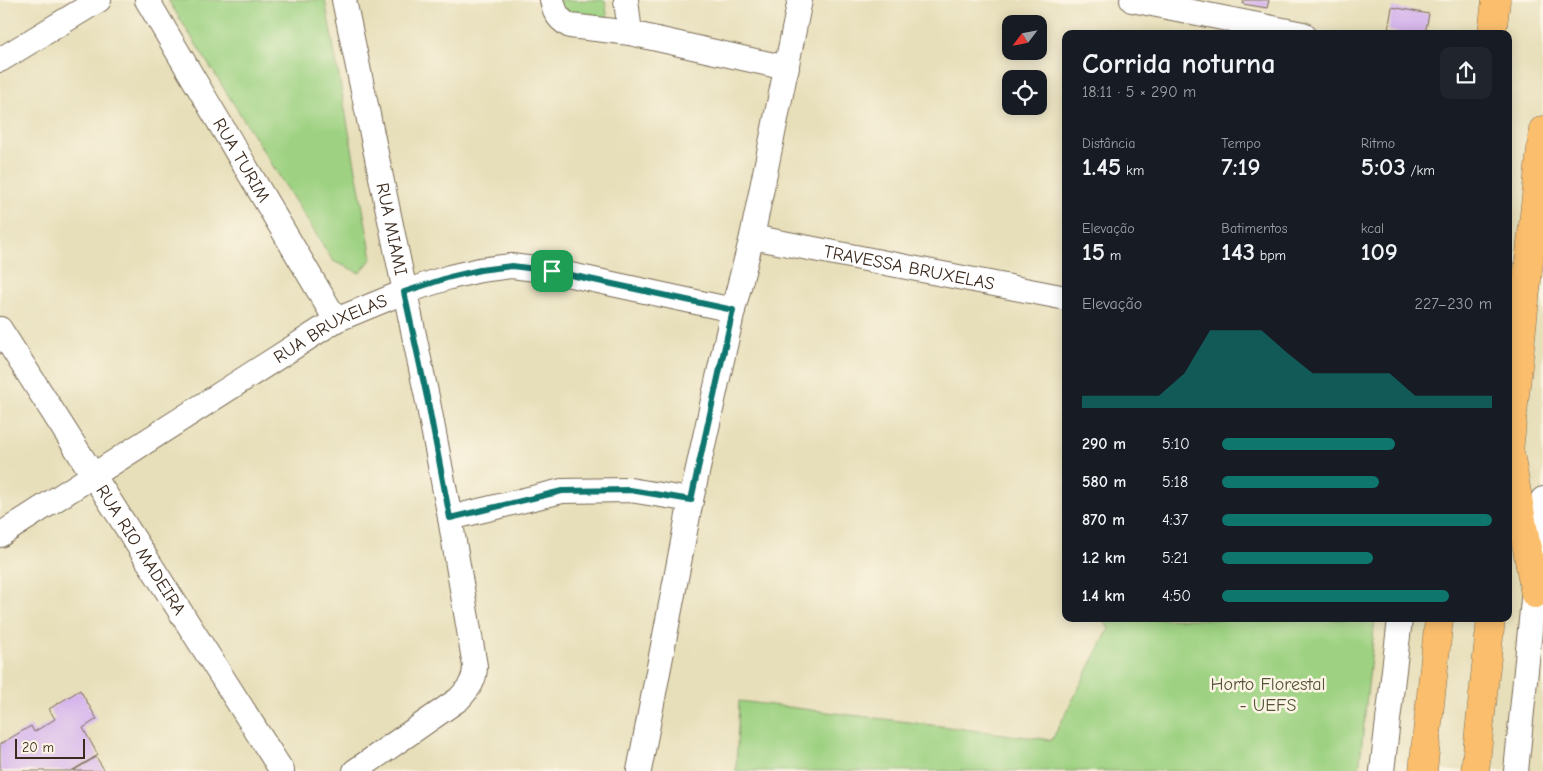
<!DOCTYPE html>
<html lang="pt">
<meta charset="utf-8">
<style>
:root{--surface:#171b24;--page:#20242c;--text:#f1f3f6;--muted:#9ea1a6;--accent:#0f766e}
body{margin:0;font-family:"Comic Neue",sans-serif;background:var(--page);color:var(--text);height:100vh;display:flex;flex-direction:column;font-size:19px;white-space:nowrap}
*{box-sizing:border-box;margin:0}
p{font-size:16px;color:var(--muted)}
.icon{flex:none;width:28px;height:28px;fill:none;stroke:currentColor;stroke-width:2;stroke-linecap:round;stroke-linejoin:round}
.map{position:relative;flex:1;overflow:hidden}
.drawer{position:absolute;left:1062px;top:30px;width:450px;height:592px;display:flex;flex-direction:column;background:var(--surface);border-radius:10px;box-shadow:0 2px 12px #0003}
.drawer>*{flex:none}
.needle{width:32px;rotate:238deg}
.fabs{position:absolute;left:1002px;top:15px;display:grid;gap:10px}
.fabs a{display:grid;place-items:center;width:45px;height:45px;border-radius:10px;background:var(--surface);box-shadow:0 2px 12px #0003;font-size:25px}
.scale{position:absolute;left:15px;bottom:12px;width:70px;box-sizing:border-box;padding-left:5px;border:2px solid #3b2a1e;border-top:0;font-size:14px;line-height:18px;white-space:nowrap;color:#3b2a1e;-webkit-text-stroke:4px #fcf5e5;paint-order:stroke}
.pin{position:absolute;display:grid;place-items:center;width:42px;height:42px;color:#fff;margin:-21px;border-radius:10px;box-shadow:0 2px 8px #0006}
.round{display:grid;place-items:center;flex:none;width:52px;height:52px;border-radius:10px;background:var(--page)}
.summary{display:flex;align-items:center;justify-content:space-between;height:85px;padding:0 20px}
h1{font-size:28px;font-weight:800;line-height:38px}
.metrics{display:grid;grid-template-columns:repeat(3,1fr);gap:8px;height:85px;padding:5px 20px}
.metrics div{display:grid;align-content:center}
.metrics b{font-size:25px;font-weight:800}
.metrics small{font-size:14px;font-weight:400}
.metrics p{font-size:14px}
.chart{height:140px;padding:10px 20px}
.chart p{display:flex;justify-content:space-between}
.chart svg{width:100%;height:90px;margin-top:5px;fill:var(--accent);opacity:.7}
ul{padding:0 20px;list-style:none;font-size:16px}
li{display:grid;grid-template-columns:80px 60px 1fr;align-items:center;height:38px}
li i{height:12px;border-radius:6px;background:var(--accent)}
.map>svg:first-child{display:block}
.green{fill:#9ed282;stroke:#6c7e50}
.building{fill:#d6b5ec}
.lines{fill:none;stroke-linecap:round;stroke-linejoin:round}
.minor-casing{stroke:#776955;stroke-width:26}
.highway-casing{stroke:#776955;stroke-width:29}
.minor{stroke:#fff;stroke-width:24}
.highway{stroke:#fabe6d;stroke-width:28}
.route-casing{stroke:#fff;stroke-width:10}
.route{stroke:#0f766e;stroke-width:6}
.labels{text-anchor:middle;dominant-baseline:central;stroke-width:5;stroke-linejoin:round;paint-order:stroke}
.street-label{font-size:18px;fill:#3b2a1e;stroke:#fcf5e5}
.park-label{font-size:18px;fill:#545437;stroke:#fcf5e5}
</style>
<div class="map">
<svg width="1543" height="771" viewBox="0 0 1543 771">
<rect width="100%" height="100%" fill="#fcf5e5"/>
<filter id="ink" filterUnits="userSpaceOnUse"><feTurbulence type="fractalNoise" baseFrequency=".02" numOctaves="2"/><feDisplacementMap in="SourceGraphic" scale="10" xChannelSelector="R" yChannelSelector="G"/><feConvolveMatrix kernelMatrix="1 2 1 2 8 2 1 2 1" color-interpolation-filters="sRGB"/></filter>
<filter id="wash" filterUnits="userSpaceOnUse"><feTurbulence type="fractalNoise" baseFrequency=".0096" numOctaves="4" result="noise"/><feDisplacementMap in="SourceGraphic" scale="20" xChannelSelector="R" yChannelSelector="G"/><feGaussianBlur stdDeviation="1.12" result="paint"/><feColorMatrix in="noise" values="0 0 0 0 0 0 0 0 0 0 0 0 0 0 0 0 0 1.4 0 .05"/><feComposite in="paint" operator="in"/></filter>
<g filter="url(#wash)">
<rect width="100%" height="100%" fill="#e7dfba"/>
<g class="green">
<polygon points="168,0 325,0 372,258 360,273 333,261"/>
<polygon points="559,0 605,0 608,20 561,12"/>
<polygon points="1103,619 1375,619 1359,771 736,771 739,701 1052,740 1109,629"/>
</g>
<g id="blocks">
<g class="building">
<polygon points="1244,0 1269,0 1267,8 1243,4"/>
<polygon points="1392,7 1429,14 1425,34 1404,34 1388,31"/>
<polygon points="80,690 97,719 83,728 98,755 71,771 0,771 0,744 31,726 34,732 55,719 49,709"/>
<polygon points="96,757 105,771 73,771"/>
</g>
</g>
</g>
<g filter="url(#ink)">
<use href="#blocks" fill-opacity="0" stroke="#776955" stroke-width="1"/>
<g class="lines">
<g class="minor-casing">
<g id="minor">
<path id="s1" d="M 147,0 L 336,320"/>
<path id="s2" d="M 344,0 L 428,402 L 450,518 L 475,666 C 475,681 469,688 459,699 L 355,771"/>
<path d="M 552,0 C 555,13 558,19 570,26 L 630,33"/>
<polyline points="626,0 630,33 787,68"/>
<polyline points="1132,0 1303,34"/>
<polyline points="0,60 99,0"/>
<path id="s3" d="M 752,237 L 1066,298"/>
<path id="s4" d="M 0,329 L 282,771"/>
<polyline points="450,518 562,491 630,490 691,500"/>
<path id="s5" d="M 0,535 L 336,320 L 404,292 L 450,277 L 480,270 L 511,266 L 552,271 L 733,310"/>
<polyline points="639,771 691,500 733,310 752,237 800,0"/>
<polyline points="1382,771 1400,619"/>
<polyline points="1516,771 1543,499"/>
</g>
</g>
<g class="highway-casing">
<g id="highway">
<polyline points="1492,34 1496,0"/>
<polyline points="1509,448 1535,594"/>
<polyline points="1509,451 1543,130"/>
<polyline points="1423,771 1439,619"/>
<polyline points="1475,771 1491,619"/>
</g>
</g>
<use href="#minor" class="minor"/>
<use href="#highway" class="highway"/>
</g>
</g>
<g class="lines" filter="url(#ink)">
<g class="route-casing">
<polygon id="route" points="512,266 552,271 733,310 691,500 630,490 562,491 450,518 428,402 404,292 450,277 480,270"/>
</g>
<use href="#route" class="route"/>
</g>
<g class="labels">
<g class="street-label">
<text stroke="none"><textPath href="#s1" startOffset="186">RUA TURIM</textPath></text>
<text stroke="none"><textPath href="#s2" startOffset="234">RUA MIAMI</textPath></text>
<text stroke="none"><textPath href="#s3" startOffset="160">TRAVESSA BRUXELAS</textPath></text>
<text stroke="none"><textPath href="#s5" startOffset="390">RUA BRUXELAS</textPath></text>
<text stroke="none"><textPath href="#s4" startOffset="262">RUA RIO MADEIRA</textPath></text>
</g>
<g class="park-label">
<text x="1268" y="684">Horto Florestal<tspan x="1268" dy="21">- UEFS</tspan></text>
</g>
</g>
</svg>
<div class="fabs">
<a><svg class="needle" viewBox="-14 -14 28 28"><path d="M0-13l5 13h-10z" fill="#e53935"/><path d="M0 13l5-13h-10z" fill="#9ea1a6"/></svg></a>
<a><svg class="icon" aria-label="locate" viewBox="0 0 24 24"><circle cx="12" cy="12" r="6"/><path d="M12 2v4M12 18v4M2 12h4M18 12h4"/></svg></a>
</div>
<div class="scale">20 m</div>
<div class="pin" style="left:552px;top:271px;background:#1e9e55"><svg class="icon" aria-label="arrive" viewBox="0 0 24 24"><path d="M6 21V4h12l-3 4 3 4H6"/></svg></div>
<section class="drawer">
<div class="summary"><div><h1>Corrida noturna</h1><p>18:11 · 5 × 290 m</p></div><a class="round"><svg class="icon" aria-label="share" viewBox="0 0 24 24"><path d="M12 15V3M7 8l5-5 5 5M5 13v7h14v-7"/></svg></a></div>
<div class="metrics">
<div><p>Distância</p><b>1.45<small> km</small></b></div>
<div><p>Tempo</p><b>7:19</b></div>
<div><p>Ritmo</p><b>5:03<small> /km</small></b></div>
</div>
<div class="metrics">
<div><p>Elevação</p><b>15<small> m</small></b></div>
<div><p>Batimentos</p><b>143<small> bpm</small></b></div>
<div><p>kcal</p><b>109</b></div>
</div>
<div class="chart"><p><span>Elevação</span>227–230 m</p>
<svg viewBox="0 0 160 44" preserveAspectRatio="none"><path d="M0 44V38L10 38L20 38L30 38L40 27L50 6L60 6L70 6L80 17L90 27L100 27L110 27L120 27L130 38L140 38L150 38L160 38V44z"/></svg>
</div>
<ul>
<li><b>290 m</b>5:10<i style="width:64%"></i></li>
<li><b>580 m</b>5:18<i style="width:58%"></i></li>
<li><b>870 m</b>4:37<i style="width:100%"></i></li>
<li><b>1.2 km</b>5:21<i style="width:56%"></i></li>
<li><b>1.4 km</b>4:50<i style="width:84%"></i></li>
</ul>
</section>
</div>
